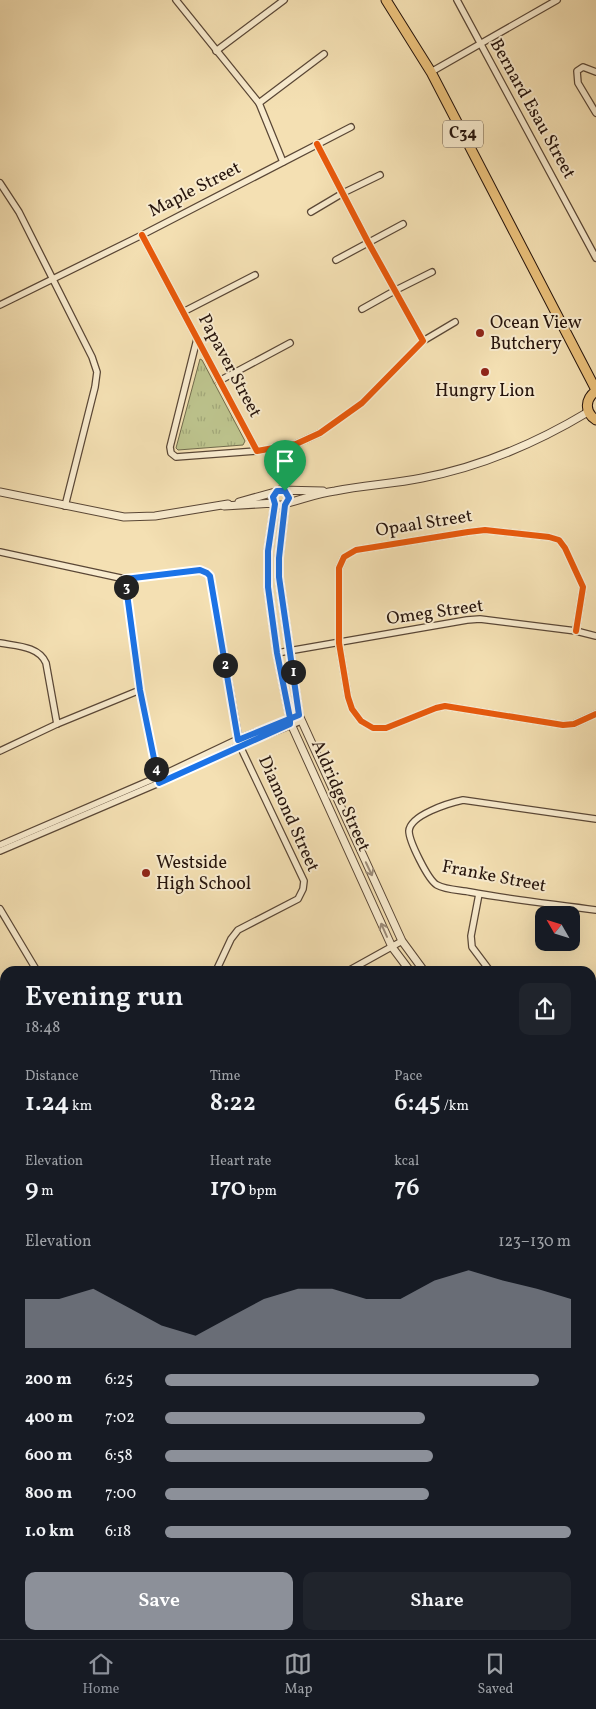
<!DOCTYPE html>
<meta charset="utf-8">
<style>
:root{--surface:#171b24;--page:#20242c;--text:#f1f3f6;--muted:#9ea1a6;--line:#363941;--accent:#8c9099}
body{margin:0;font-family:Vollkorn,serif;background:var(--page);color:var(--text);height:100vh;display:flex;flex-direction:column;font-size:19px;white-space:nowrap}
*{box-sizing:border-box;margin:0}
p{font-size:16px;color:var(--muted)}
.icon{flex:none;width:28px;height:28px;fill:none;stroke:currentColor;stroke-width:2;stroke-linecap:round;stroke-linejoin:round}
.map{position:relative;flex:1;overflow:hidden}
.details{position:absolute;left:0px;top:966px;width:596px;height:674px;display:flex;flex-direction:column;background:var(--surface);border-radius:15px 15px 0 0;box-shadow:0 5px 20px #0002}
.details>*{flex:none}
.needle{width:32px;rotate:309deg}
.controls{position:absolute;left:535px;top:906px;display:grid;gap:10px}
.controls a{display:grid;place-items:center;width:45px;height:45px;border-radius:10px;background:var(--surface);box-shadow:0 5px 20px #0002;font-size:25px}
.pin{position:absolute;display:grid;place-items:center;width:42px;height:42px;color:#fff;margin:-51px -21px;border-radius:50% 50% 50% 0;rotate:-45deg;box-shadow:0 0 5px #0007}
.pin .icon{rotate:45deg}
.km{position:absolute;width:25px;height:25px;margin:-12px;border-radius:50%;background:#222;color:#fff;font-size:14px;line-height:25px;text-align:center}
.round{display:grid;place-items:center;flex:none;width:52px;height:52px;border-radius:10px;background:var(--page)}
.head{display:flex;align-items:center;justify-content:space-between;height:85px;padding:0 25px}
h1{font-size:28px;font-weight:600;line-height:38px}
.metrics{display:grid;grid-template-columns:repeat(3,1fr);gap:8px;height:85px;padding:5px 25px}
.metrics div{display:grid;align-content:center}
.metrics b{font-size:25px;font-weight:600}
.metrics small{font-size:14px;font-weight:400}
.metrics p{font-size:14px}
.chart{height:140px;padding:10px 25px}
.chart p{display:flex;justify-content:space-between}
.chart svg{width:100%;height:90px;margin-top:5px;fill:var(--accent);opacity:.7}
.button{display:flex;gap:10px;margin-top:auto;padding:10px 25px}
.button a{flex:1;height:58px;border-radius:10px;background:var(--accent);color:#fff;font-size:20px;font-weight:600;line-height:58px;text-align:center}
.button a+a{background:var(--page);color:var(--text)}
ul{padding:0 25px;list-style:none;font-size:16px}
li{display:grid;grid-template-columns:80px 60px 1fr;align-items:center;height:38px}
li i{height:12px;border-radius:6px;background:var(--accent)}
.dock{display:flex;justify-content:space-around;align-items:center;height:70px;border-top:1px solid var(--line);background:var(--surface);font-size:14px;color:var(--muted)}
.dock a{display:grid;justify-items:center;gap:2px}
.dock .active{color:var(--accent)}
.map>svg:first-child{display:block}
.park{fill:url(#park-tufts);stroke:#716b4c}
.water{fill:#9cbdac;stroke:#6d796c}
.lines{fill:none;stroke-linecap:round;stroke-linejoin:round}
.minor-casing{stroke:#5a4736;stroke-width:8}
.tertiary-casing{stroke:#5a4736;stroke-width:9}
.primary-casing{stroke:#26140c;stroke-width:11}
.minor{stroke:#f8ebce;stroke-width:5.5}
.tertiary{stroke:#f8ebce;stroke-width:7}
.primary{stroke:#eac07a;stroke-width:9}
.cycleway-casing{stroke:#f8ebce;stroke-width:9}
.cycleway{stroke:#e8590c;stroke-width:6}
.oneway{stroke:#9a8a77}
.route-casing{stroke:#fff;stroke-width:10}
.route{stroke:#1a73e8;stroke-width:6}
.poi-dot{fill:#8f2418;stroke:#f8ebce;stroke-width:2}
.labels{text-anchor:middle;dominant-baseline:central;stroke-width:4;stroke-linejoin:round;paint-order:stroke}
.shield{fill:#f8ebce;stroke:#655446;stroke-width:1}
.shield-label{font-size:16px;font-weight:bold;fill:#26140c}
.street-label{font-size:18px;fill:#26140c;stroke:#f8ebce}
.poi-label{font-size:18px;fill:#26140c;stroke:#f8ebce;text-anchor:start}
</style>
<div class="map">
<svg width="596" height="1639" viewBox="0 0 596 1639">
<defs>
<pattern id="park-tufts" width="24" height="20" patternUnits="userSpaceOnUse" patternTransform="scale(1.25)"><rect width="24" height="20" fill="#bcc28c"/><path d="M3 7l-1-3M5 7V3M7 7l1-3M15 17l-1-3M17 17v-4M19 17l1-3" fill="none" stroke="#a1a678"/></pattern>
</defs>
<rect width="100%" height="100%" fill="#f4e0b3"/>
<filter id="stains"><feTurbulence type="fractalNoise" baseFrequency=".004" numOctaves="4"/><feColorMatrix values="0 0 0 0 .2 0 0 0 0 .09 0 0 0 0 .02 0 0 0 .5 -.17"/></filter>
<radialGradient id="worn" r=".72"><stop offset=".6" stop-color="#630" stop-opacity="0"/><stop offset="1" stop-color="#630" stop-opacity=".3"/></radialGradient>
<g class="park">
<polygon points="200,359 202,360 245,441 243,445 178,450 176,448"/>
<polygon points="0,1170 5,1172 5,1347 0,1344"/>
</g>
<polygon class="water" points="0,1527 5,1529 5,1635 199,1635 205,1639 0,1639"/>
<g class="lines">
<g class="minor-casing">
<g id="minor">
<polyline points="176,0 259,103 283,162"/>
<polyline points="457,0 596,258"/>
<polyline points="216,51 284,0"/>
<polyline points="431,72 557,0"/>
<polyline points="596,72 583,67 577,71 578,83 596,113"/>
<polyline points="259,103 324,54"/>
<polyline points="0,183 19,212 92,357 97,372 95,387 65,506"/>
<polyline points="311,212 343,193 380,175"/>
<polyline points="142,235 257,451 296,444 320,433 362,403 423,341 368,242 317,144"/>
<polyline points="336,260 403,224"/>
<polyline points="0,305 142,235 351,127"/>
<polyline points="362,309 396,290 432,272"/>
<polyline points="183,312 255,275"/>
<polyline points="197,339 170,447 171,453 176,457 257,451"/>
<polyline points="423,341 455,322"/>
<polyline points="219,381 290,343"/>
<polyline points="0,552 125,579 200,570 207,573 210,576 240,746 304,881 303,889 298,899 238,930 231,939 216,971"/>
<polyline points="125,579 140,690 159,781"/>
<polyline points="576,631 583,587 565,548 559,540 549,537 485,530 468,532 356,550 344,557 339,568 339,643 348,697 352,709 361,721 373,728 386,728 436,708 445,706 563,725 574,724 596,714"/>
<path d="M 0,643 C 16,646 39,646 46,663 L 57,724"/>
<polyline points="277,653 467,620 480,619 576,631 596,636"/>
<polyline points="0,751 57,724 140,690"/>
<path d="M 596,819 L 463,800 C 449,803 410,815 409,831 C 409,841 428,880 437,885 C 446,890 460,890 470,892 C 512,900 554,904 596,910"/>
<polyline points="0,845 158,777 238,739 299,715"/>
<polyline points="0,851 159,783 240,746 301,721"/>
<polyline points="479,894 471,936 472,947 490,971"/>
<polyline points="0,909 37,971"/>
<polyline points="348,971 402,941"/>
<polyline points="591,998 596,999"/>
<polyline points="0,1049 5,1051"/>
<polyline points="591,1110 596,1107"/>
<polyline points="591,1369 596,1380"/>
<polyline points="591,1441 596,1440"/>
<polyline points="591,1528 596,1528"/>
<polyline points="591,1610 596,1609"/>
<polyline points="581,1635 582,1639"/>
</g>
</g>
<g class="tertiary-casing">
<g id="tertiary">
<path d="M 285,491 L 288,495 L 288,501 L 285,505 L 277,505 C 271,500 272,493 280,490 L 323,491"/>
<polyline points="0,492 124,517 155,516 228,504"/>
<polyline points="239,502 275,492"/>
<path d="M 287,503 C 303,499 319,493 335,491 C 364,485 393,484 422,478 C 480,467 538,442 588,412"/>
<polyline points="285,505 279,558 279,577 299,715 402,941 424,971"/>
<polyline points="224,506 275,503 268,551 268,587 277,653 291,724 392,947 410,971"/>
<polyline points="0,1124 5,1127"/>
<polyline points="0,1131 5,1133"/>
<polyline points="591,1212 596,1222"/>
<polyline points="591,1237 596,1247"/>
<polyline points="591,1573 596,1571"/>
<polyline points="591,1579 596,1577"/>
<polyline points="493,1635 494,1639"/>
<polyline points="501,1635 503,1639"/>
</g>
</g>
<g class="primary-casing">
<g id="primary">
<polyline points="386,0 431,72 596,390"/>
<path d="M 596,391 C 585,399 584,412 596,420"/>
</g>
</g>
<use href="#minor" class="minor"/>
<use href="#tertiary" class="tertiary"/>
<use href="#primary" class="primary"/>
<g class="cycleway-casing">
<g id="cycleway">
<polyline points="142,235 257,451 296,444 320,433 362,403 423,341 368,242 317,144"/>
<polyline points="576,631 583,587 565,548 559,540 549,537 485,530 468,532 356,550 344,557 339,568 339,643 348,697 352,709 361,721 373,728 386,728 436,708 445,706 563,725 574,724 596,714"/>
</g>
</g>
<use href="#cycleway" class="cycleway"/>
</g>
<defs><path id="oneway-shaft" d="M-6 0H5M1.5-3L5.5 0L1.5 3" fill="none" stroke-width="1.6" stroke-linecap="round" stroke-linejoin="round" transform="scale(1.25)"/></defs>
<g class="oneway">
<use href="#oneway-shaft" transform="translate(369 869) rotate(65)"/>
<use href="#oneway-shaft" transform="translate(384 930) rotate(-114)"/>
</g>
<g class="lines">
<g class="route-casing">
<polyline id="route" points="285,491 289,498 285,505 279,558 279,577 299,715 238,740 210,576 207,573 200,570 125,579 140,690 159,783 290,724 290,718 277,653 268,587 268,551 275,504 273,497 277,491 285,491"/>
</g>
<use href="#route" class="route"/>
</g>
<g class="poi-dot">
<circle cx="480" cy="333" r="5"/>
<circle cx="485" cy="372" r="5"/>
<circle cx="146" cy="873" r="5"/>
</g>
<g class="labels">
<rect class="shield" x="443" y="120.5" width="40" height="27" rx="4"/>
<g class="shield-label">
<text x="463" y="134">C34</text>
</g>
<g class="street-label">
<text transform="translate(532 109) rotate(61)">Bernard Esau Street</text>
<text transform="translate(195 190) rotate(-27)">Maple Street</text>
<text transform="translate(229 366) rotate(62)">Papaver Street</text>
<text transform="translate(424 524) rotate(-9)">Opaal Street</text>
<text transform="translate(435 613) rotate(-8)">Omeg Street</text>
<text transform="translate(340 796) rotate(66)">Aldridge Street</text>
<text transform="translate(288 814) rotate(66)">Diamond Street</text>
<text transform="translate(494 877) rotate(11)">Franke Street</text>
</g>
<g class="poi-label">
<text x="490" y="323">Ocean View<tspan x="490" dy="21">Butchery</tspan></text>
<text x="485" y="391" text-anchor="middle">Hungry Lion</text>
<text x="156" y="863">Westside<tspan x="156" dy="21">High School</tspan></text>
</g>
</g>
<rect width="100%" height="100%" filter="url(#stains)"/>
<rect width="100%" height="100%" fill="url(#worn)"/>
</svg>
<div class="controls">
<a><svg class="needle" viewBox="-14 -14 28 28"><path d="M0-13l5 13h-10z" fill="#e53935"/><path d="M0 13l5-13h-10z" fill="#9ea1a6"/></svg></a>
</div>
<div class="pin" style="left:285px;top:491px;background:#1e9e55"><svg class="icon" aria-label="arrive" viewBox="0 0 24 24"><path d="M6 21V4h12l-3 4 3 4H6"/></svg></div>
<b class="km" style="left:293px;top:672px">1</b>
<b class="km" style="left:225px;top:665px">2</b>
<b class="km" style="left:126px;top:587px">3</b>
<b class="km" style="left:156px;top:769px">4</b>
<section class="details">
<div class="head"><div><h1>Evening run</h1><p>18:48</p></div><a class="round"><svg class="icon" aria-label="share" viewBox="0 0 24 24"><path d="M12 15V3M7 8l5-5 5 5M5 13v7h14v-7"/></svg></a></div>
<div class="metrics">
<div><p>Distance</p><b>1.24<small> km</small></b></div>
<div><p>Time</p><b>8:22</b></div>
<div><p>Pace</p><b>6:45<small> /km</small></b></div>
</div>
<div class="metrics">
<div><p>Elevation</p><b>9<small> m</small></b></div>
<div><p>Heart rate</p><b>170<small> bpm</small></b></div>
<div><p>kcal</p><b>76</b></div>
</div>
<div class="chart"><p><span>Elevation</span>123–130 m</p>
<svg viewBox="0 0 160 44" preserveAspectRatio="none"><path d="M0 44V20L10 20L20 15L30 24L40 33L50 38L60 29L70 20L80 15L90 15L100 20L110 20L120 11L130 6L140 11L150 15L160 20V44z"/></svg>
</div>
<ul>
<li><b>200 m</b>6:25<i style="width:92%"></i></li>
<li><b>400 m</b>7:02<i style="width:64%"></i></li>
<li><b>600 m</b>6:58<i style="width:66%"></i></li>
<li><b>800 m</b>7:00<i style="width:65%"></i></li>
<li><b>1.0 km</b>6:18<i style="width:100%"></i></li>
</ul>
<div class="button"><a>Save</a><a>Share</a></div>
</section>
</div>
<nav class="dock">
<a class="active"><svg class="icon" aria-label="home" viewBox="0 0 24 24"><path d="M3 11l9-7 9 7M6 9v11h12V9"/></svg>Home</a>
<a><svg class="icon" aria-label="map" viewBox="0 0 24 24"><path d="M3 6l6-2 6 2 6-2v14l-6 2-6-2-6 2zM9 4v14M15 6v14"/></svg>Map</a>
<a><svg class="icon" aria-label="saved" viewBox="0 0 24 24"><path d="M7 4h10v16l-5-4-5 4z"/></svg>Saved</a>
</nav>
